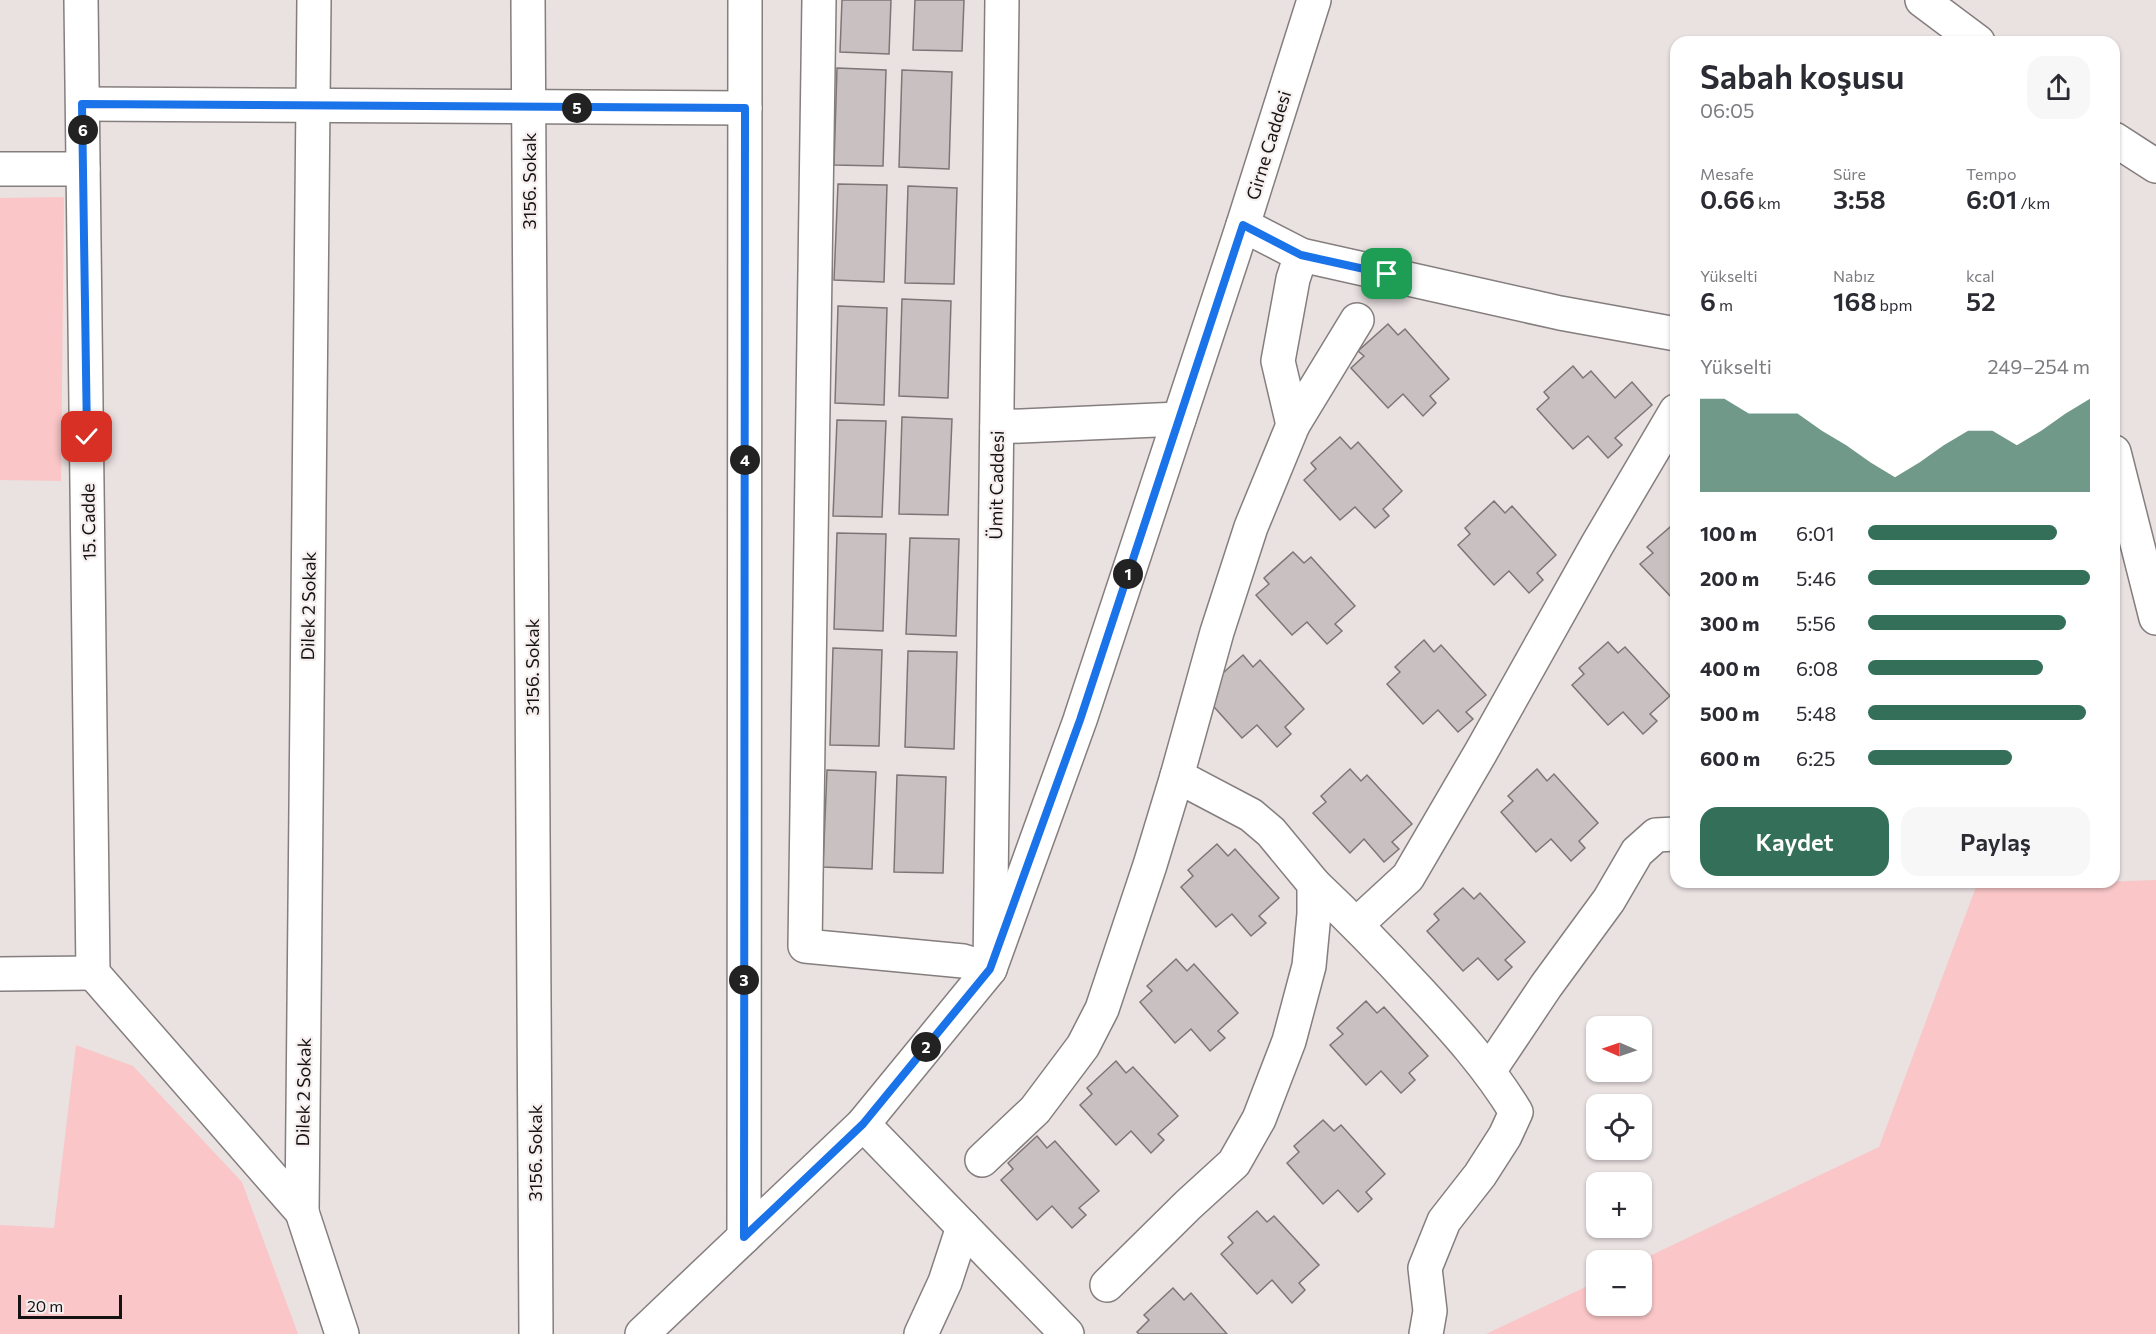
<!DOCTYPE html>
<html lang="tr">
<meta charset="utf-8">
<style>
:root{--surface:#fff;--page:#f7f7f7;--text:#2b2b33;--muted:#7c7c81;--accent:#346f59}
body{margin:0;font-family:Commissioner,sans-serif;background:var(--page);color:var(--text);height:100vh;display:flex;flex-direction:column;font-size:22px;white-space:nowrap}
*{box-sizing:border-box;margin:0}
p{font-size:20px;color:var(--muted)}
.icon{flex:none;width:33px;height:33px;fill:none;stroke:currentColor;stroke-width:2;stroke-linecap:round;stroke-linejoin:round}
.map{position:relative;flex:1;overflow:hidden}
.panel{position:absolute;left:1670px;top:36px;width:450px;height:852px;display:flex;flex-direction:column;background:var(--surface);border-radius:18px;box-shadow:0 2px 4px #0004}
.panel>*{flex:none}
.needle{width:39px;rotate:272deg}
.buttons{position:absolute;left:1586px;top:1016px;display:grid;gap:12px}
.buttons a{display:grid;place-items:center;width:66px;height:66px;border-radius:12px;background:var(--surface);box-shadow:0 2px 4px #0004;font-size:30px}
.scale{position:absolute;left:18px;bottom:15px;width:104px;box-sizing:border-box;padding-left:6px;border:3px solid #141212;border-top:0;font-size:16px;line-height:21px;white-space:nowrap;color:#141212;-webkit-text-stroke:4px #f7efef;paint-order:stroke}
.pin{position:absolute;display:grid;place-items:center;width:51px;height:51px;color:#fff;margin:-26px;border-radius:12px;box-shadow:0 3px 9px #0006}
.km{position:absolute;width:30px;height:30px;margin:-15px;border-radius:50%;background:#222;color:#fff;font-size:16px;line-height:30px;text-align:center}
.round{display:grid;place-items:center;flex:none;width:63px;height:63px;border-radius:18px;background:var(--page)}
.headline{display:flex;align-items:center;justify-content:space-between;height:102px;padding:0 30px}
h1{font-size:33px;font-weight:600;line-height:45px}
.stats{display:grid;grid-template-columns:repeat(3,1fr);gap:9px;height:102px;padding:6px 30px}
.stats div{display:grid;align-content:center}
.stats b{font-size:26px;font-weight:600}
.stats small{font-size:16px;font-weight:400}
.stats p{font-size:16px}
.chart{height:168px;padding:12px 30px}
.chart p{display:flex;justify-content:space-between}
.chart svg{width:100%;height:108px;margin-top:6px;fill:var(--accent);opacity:.7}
.primary-button{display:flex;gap:12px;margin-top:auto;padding:12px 30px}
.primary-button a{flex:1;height:69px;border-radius:18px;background:var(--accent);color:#fff;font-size:24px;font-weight:600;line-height:69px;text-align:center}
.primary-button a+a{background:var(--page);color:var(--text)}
ul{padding:0 30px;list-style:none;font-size:20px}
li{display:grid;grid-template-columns:96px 72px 1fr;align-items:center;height:45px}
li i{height:15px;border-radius:8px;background:var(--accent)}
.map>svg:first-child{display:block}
.green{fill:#fac6c7}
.building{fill:#c9c1c1;stroke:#7e7676;stroke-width:1.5}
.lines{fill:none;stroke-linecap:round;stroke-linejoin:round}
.minor-casing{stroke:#857e7e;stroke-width:36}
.minor{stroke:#fff;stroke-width:33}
.route-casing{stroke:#fff;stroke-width:12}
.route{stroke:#1a73e8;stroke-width:8}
.labels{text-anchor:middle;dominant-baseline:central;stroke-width:4.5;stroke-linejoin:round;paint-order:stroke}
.street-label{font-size:18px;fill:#141212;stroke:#f7efef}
</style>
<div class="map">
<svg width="2156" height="1334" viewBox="0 0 2156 1334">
<rect width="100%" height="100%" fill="#eae1e1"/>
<g class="green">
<polygon points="64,197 61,481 0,480 0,198"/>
<polygon points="2156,880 2156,1334 1486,1334 1596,1282 1596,1305 1641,1305 1641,1260 1879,1147 1976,887"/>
<polygon points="76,1045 133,1066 242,1182 298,1334 0,1334 0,1225 54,1228"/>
</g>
<g class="building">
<polygon points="842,0 891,0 889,54 840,52"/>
<polygon points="915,0 964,0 962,51 913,50"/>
<polygon points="837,68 886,70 883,166 834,165"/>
<polygon points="902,70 952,72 949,169 899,167"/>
<polygon points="838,184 887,185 884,282 834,280"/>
<polygon points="908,186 957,188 954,284 905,283"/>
<polygon points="902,299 951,301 948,398 899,396"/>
<polygon points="838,306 887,308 884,405 835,403"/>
<polygon points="1388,324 1398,335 1405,329 1449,379 1430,396 1436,403 1423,416 1403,394 1388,408 1351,368 1364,356 1358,351"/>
<polygon points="1573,366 1583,378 1591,371 1615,398 1632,382 1652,405 1615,438 1622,445 1608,458 1588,436 1573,449 1537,409 1549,398 1544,392"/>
<polygon points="902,417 952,419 948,515 899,514"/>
<polygon points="837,420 886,421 882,517 833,516"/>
<polygon points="1340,437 1351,449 1358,442 1402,491 1383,509 1389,516 1375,528 1355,507 1340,520 1304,480 1316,469 1311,463"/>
<polygon points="1494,501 1505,513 1512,506 1556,555 1537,573 1543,580 1529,593 1509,571 1494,585 1458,545 1470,534 1465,528"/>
<polygon points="1676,522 1676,602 1640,564 1653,553 1647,547"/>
<polygon points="837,533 886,534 883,631 834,629"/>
<polygon points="910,538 959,539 956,636 906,634"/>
<polygon points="1293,552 1304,563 1311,557 1355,606 1335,624 1342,631 1327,644 1307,622 1292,635 1256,595 1269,584 1264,578"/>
<polygon points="1424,640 1434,652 1441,645 1486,695 1466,712 1473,719 1458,732 1438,710 1423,724 1387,684 1400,672 1395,667"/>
<polygon points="1608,642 1618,653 1625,647 1670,696 1650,714 1657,721 1643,734 1623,712 1608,725 1572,685 1584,674 1579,668"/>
<polygon points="833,648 882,650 879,746 830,745"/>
<polygon points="908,651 957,652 954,749 905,747"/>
<polygon points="1243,655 1253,667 1260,660 1304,709 1285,727 1291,734 1277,747 1257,725 1242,738 1206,698 1213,682"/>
<polygon points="1350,769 1361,781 1367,775 1412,824 1392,842 1399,849 1384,862 1364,839 1350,853 1313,813 1326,802 1321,796"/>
<polygon points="1537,769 1547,781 1554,774 1598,823 1579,841 1585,848 1571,861 1551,839 1536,852 1501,812 1513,801 1508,796"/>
<polygon points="827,770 876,772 872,869 823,867"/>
<polygon points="897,775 946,777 943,873 894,872"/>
<polygon points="1217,844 1228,856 1235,849 1279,898 1259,916 1266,923 1251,936 1232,914 1216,927 1181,887 1193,876 1188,870"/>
<polygon points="1463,888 1474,899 1480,893 1525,942 1505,960 1512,967 1498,980 1478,958 1463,971 1427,931 1439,920 1434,914"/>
<polygon points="1176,959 1187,971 1194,964 1238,1013 1218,1031 1225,1038 1210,1051 1191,1029 1175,1043 1140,1002 1152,991 1147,986"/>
<polygon points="1366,1001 1377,1013 1384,1007 1428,1056 1409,1073 1415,1080 1401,1093 1381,1071 1366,1085 1330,1045 1343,1034 1337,1028"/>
<polygon points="1116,1061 1126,1073 1133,1067 1178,1116 1158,1134 1164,1140 1151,1153 1131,1131 1116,1145 1080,1105 1092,1094 1087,1088"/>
<polygon points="1323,1120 1334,1131 1341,1125 1385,1174 1366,1192 1372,1199 1358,1212 1338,1190 1323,1204 1287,1163 1299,1152 1294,1146"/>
<polygon points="1037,1136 1047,1148 1055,1141 1099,1191 1079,1208 1086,1215 1072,1228 1052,1206 1037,1220 1001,1180 1013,1169 1008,1163"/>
<polygon points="1257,1211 1267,1222 1274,1216 1319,1265 1299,1283 1305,1290 1292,1303 1272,1280 1257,1294 1221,1254 1233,1243 1228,1237"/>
<polygon points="1173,1288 1184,1300 1191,1293 1227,1334 1139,1334 1137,1332 1149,1320 1144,1315"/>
</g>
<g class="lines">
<g class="minor-casing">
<g id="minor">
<polyline points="81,0 93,973"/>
<polyline points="528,0 536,1334"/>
<polyline points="819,0 805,946 963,961 990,969 1002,0"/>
<polyline points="1922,0 1978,42"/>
<polyline points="83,104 745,108"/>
<polyline points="2114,139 2156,166"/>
<polyline points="0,169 83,169"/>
<polyline points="1243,225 1301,255 1560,313 1676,334"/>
<polyline points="1293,425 1278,361 1293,279 1301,255"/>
<polyline points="997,427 1179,419"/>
<polyline points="2114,452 2156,618"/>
<path d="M 1314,884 C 1350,918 1384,953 1418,990 C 1454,1029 1488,1066 1516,1112 L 1505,1136 L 1480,1175 L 1444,1221 L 1425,1268 L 1430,1311 L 1426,1334"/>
<polyline points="1357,924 1408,877 1481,752 1597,545 1676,411"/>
<polyline points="93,973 302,1212 342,1334"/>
<polyline points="0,974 93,973"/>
<polyline points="1489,1071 1546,986 1609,900 1637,852 1656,835 1676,834"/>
<polyline points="863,1124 1067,1334"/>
<polyline points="982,1160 1035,1110 1083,1046 1102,1009 1150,865 1177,776"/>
<polyline points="302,1212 314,0"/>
<polyline points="744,1237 745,0"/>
<polyline points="1107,1285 1188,1205 1234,1163 1259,1119 1289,1041 1309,966 1314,914 1314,884 1271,832 1251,815 1177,776 1217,632 1251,527 1293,425 1357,320"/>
<polyline points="642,1334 863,1124 990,969 1080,720 1243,225 1314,0"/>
<polyline points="921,1334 945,1282 963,1227"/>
</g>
</g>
<use href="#minor" class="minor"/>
</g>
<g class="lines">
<g class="route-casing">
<polyline id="route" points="87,437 82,104 745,108 744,1237 863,1124 990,969 1080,720 1243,225 1301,255 1387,274"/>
</g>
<use href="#route" class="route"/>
</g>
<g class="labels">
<g class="street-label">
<text transform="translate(1268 145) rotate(-73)">Girne Caddesi</text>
<text transform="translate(529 181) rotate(-90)">3156. Sokak</text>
<text transform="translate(996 485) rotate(-89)">Ümit Caddesi</text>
<text transform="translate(88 522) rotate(-91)">15. Cadde</text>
<text transform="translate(308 606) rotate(-89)">Dilek 2 Sokak</text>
<text transform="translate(532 667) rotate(-90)">3156. Sokak</text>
<text transform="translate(303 1092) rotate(-89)">Dilek 2 Sokak</text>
<text transform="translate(535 1153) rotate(-90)">3156. Sokak</text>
</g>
</g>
</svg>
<div class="buttons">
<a><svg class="needle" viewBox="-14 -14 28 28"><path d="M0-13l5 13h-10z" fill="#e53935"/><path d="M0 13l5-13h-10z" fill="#7c7c81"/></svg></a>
<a><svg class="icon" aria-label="locate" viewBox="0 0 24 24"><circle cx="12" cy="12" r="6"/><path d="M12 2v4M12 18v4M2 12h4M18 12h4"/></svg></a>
<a>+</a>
<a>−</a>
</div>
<div class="scale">20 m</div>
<div class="pin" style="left:1387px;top:274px;background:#1e9e55"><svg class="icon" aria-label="arrive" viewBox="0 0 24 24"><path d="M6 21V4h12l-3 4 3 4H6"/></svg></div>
<div class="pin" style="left:87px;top:437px;background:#d93025"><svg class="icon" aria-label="check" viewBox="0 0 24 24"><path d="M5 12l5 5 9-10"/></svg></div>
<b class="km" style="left:1128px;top:574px">1</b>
<b class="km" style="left:926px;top:1047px">2</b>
<b class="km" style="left:744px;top:980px">3</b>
<b class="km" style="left:745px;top:460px">4</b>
<b class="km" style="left:577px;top:108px">5</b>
<b class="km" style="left:83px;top:130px">6</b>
<section class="panel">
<div class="headline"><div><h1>Sabah koşusu</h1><p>06:05</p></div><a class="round"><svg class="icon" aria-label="share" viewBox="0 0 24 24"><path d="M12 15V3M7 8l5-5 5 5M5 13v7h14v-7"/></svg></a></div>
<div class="stats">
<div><p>Mesafe</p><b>0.66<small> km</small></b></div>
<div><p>Süre</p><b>3:58</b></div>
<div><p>Tempo</p><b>6:01<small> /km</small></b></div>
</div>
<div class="stats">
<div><p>Yükselti</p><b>6<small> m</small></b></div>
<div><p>Nabız</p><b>168<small> bpm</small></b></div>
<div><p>kcal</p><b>52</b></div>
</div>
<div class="chart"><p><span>Yükselti</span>249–254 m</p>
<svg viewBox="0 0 160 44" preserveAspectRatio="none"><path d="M0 44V6L10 6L20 12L30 12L40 12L50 19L60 25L70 32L80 38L90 32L100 25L110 19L120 19L130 25L140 19L150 12L160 6V44z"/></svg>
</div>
<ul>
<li><b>100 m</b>6:01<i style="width:85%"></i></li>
<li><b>200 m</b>5:46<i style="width:100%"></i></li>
<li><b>300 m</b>5:56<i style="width:89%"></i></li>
<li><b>400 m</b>6:08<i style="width:79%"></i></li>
<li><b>500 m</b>5:48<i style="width:98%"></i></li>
<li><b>600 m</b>6:25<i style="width:65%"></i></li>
</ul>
<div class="primary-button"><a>Kaydet</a><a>Paylaş</a></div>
</section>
</div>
